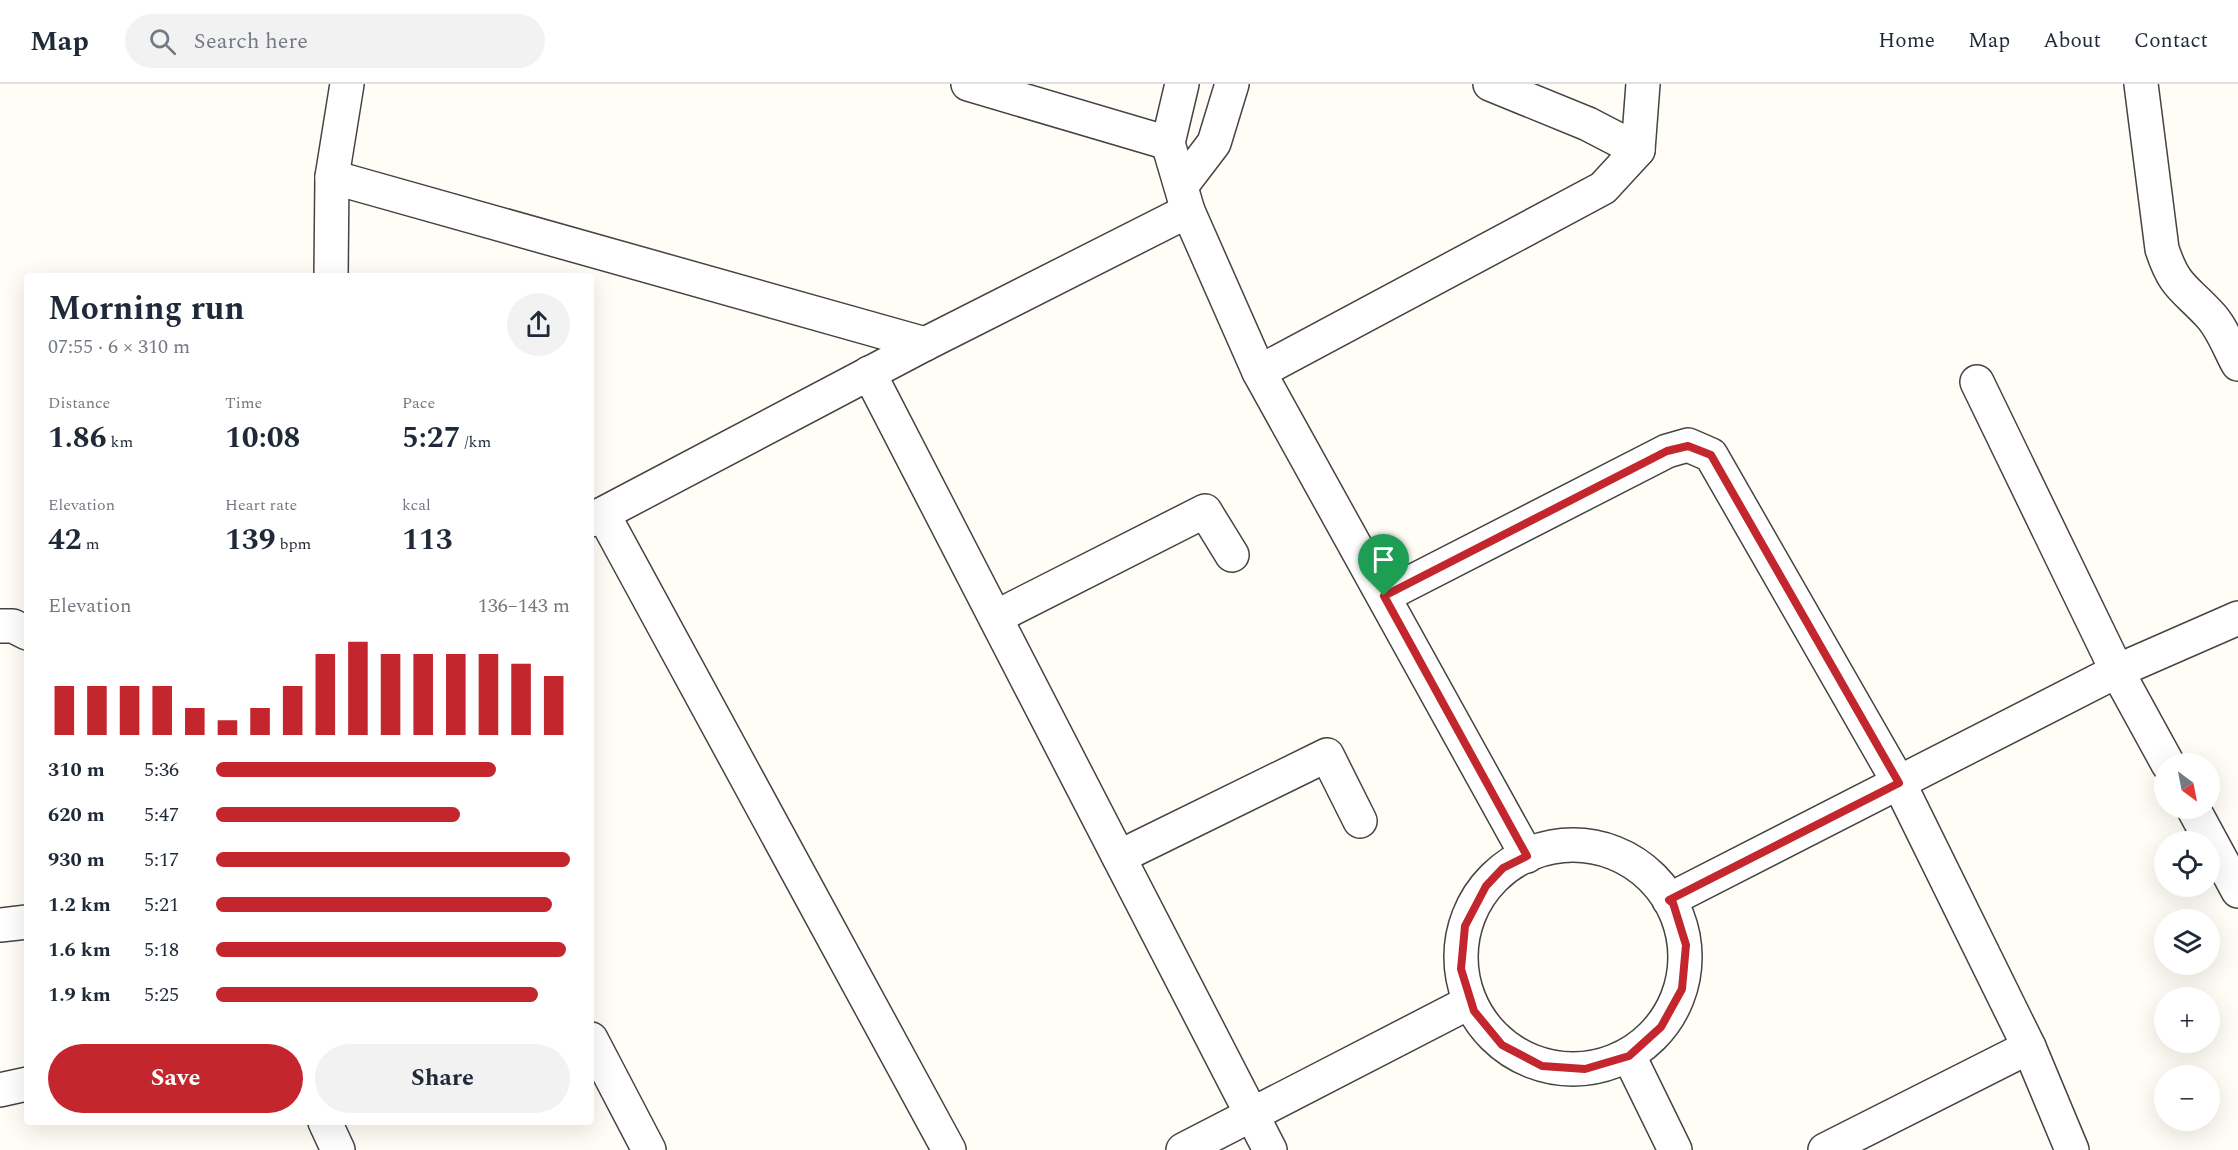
<!DOCTYPE html>
<meta charset="utf-8">
<style>
:root{--surface:#fff;--page:#f2f2f3;--text:#1f2937;--muted:#747a83;--line:#e0e1e3;--accent:#c4262e}
body{margin:0;font-family:Spectral,serif;background:var(--page);color:var(--text);height:100vh;display:flex;flex-direction:column;font-size:22px;white-space:nowrap}
*{box-sizing:border-box;margin:0}
p{font-size:20px;color:var(--muted)}
.icon{flex:none;width:33px;height:33px;fill:none;stroke:currentColor;stroke-width:2;stroke-linecap:round;stroke-linejoin:round}
.map{position:relative;flex:1;overflow:hidden}
.details{position:absolute;left:24px;top:189px;width:570px;height:852px;display:flex;flex-direction:column;background:var(--surface);border-radius:6px;box-shadow:0 6px 24px #0002}
.details>*{flex:none}
.needle{width:39px;rotate:148deg}
.tools{position:absolute;left:2154px;top:669px;display:grid;gap:12px}
.tools a{display:grid;place-items:center;width:66px;height:66px;border-radius:50%;background:var(--surface);box-shadow:0 6px 24px #0002;font-size:30px}
.pin{position:absolute;display:grid;place-items:center;width:51px;height:51px;color:#fff;margin:-62px -26px;border-radius:50% 50% 50% 0;rotate:-45deg;box-shadow:0 0 6px #0007}
.pin .icon{rotate:45deg}
.round{display:grid;place-items:center;flex:none;width:63px;height:63px;border-radius:32px;background:var(--page)}
.summary{display:flex;align-items:center;justify-content:space-between;height:102px;padding:0 24px}
h1{font-size:33px;font-weight:700;line-height:45px}
.metrics{display:grid;grid-template-columns:repeat(3,1fr);gap:9px;height:102px;padding:6px 24px}
.metrics div{display:grid;align-content:center}
.metrics b{font-size:30px;font-weight:700}
.metrics small{font-size:16px;font-weight:400}
.metrics p{font-size:16px}
.chart{height:168px;padding:12px 24px}
.chart p{display:flex;justify-content:space-between}
.chart svg{width:100%;height:108px;margin-top:6px;stroke:var(--accent);stroke-width:6}
.action{display:flex;gap:12px;margin-top:auto;padding:12px 24px}
.action a{flex:1;height:69px;border-radius:36px;background:var(--accent);color:#fff;font-size:24px;font-weight:700;line-height:69px;text-align:center}
.action a+a{background:var(--page);color:var(--text)}
ul{padding:0 24px;list-style:none;font-size:20px}
li{display:grid;grid-template-columns:96px 72px 1fr;align-items:center;height:45px}
li i{height:15px;border-radius:8px;background:var(--accent)}
header{display:flex;align-items:center;gap:36px;box-sizing:border-box;height:84px;padding:0 30px;background:var(--surface);border-bottom:2px solid var(--line)}
header strong{font-size:28px}
nav{display:flex;gap:33px;margin-inline-start:auto;font-size:21px}
.search{width:420px;height:54px;background:var(--page);display:flex;align-items:center;gap:15px;box-sizing:border-box;padding:0 21px;border-radius:33px;color:var(--muted);font-size:22px}
.map>svg:first-child{display:block}
.lines{fill:none;stroke-linecap:round;stroke-linejoin:round}
.street-casing{stroke:#444;stroke-width:36}
.street{stroke:#fff;stroke-width:33}
.route-casing{stroke:#fff;stroke-width:12}
.route{stroke:#c4262e;stroke-width:8}
</style>
<header>
<strong>Map</strong>
<div class="search"><svg class="icon" aria-label="search" viewBox="0 0 24 24"><circle cx="10" cy="10" r="6"/><path d="M15 15l6 6"/></svg>Search here</div>
<nav><a>Home</a><a>Map</a><a>About</a><a>Contact</a></nav>
</header>
<div class="map">
<svg width="2238" height="1066" viewBox="0 0 2238 1066">
<rect width="100%" height="100%" fill="#fffdf5"/>
<g class="lines">
<g class="street-casing">
<g id="street">
<polyline points="968,0 1168,59"/>
<polyline points="1182,0 1168,59 1188,127 1259,288 1527,772"/>
<polyline points="1490,0 1588,40 1638,66"/>
<path d="M 2141,0 L 2162,165 C 2175,204 2184,203 2209,230 C 2222,243 2229,264 2238,280"/>
<polyline points="332,93 925,260"/>
<polyline points="1182,101 1214,59 1232,0"/>
<polyline points="331,192 332,93 347,0"/>
<polyline points="1259,288 1603,104 1638,66 1643,0"/>
<polyline points="869,289 1270,1066"/>
<polyline points="1977,298 2117,587 2168,680"/>
<polyline points="603,430 949,1066"/>
<polyline points="591,436 925,260 1188,127"/>
<polyline points="1384,512 1667,367 1688,361 1711,371 1899,699 2029,963 2072,1066"/>
<polyline points="996,533 1205,427 1232,471"/>
<polyline points="0,542 13,542 27,549"/>
<polyline points="2193,724 2238,807"/>
<circle cx="1573" cy="873" r="112"/>
<polyline points="1119,773 1327,671 1360,737"/>
<polyline points="1669,816 2117,587 2238,534"/>
<polyline points="0,841 27,838"/>
<polyline points="591,955 649,1066"/>
<polyline points="1629,972 1675,1066"/>
<polyline points="0,1006 27,1000"/>
<polyline points="325,1038 338,1066"/>
<polyline points="1183,1066 1470,918"/>
<polyline points="1825,1066 2029,963"/>
</g>
</g>
<use href="#street" class="street"/>
</g>
<g class="lines">
<g class="route-casing">
<polygon id="route" points="1688,362 1711,371 1899,699 1669,816 1673,819 1686,861 1682,905 1661,943 1629,972 1585,985 1542,982 1502,961 1474,927 1461,885 1465,842 1486,802 1503,784 1527,772 1384,512 1667,367"/>
</g>
<use href="#route" class="route"/>
</g>
</svg>
<div class="tools">
<a><svg class="needle" viewBox="-14 -14 28 28"><path d="M0-13l5 13h-10z" fill="#e53935"/><path d="M0 13l5-13h-10z" fill="#747a83"/></svg></a>
<a><svg class="icon" aria-label="locate" viewBox="0 0 24 24"><circle cx="12" cy="12" r="6"/><path d="M12 2v4M12 18v4M2 12h4M18 12h4"/></svg></a>
<a><svg class="icon" aria-label="layers" viewBox="0 0 24 24"><path d="M12 4l9 5-9 5-9-5zM3 14l9 5 9-5"/></svg></a>
<a>+</a>
<a>−</a>
</div>
<div class="pin" style="left:1384px;top:512px;background:#1e9e55"><svg class="icon" aria-label="arrive" viewBox="0 0 24 24"><path d="M6 21V4h12l-3 4 3 4H6"/></svg></div>
<section class="details">
<div class="summary"><div><h1>Morning run</h1><p>07:55 · 6 × 310 m</p></div><a class="round"><svg class="icon" aria-label="share" viewBox="0 0 24 24"><path d="M12 15V3M7 8l5-5 5 5M5 13v7h14v-7"/></svg></a></div>
<div class="metrics">
<div><p>Distance</p><b>1.86<small> km</small></b></div>
<div><p>Time</p><b>10:08</b></div>
<div><p>Pace</p><b>5:27<small> /km</small></b></div>
</div>
<div class="metrics">
<div><p>Elevation</p><b>42<small> m</small></b></div>
<div><p>Heart rate</p><b>139<small> bpm</small></b></div>
<div><p>kcal</p><b>113</b></div>
</div>
<div class="chart"><p><span>Elevation</span>136–143 m</p>
<svg viewBox="0 0 160 44" preserveAspectRatio="none"><path d="M5 44V24M15 44V24M25 44V24M35 44V24M45 44V33M55 44V38M65 44V33M75 44V24M85 44V11M95 44V6M105 44V11M115 44V11M125 44V11M135 44V11M145 44V15M155 44V20"/></svg>
</div>
<ul>
<li><b>310 m</b>5:36<i style="width:79%"></i></li>
<li><b>620 m</b>5:47<i style="width:69%"></i></li>
<li><b>930 m</b>5:17<i style="width:100%"></i></li>
<li><b>1.2 km</b>5:21<i style="width:95%"></i></li>
<li><b>1.6 km</b>5:18<i style="width:99%"></i></li>
<li><b>1.9 km</b>5:25<i style="width:91%"></i></li>
</ul>
<div class="action"><a>Save</a><a>Share</a></div>
</section>
</div>
